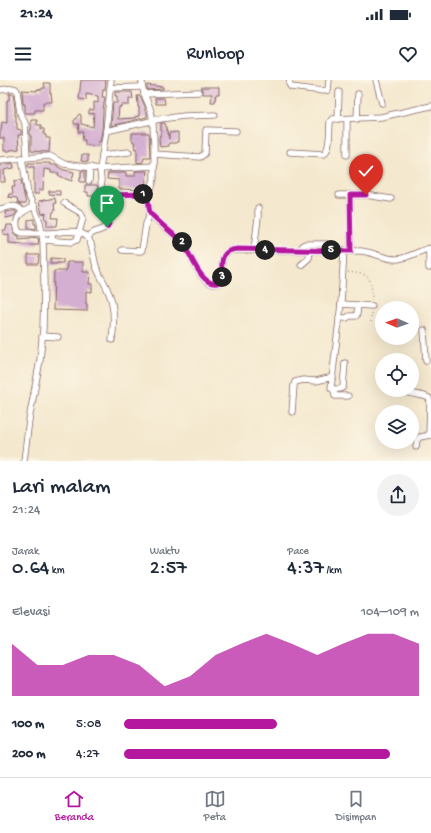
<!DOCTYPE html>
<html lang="id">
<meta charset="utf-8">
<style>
:root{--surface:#fff;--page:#f2f2f3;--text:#1f2937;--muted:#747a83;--line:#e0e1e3;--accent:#b5179e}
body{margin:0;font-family:"Gochi Hand",sans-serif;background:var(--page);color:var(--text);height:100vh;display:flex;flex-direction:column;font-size:15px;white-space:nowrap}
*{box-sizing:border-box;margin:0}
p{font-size:13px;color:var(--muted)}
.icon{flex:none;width:22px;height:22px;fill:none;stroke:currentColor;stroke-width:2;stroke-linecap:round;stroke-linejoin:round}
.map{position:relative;height:381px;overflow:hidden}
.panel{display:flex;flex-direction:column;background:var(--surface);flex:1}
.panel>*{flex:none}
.needle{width:26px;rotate:272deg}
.controls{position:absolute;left:375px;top:221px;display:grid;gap:8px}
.controls a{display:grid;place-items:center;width:44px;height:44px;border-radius:50%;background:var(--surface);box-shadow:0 4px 16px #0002;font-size:20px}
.pin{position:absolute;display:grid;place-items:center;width:34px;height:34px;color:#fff;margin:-41px -17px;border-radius:50% 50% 50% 0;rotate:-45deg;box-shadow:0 0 4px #0007}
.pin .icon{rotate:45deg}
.km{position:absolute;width:20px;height:20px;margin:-10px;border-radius:50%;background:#222;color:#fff;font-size:11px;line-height:20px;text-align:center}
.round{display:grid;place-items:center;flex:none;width:42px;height:42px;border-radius:21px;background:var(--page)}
.overview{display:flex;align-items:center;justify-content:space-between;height:68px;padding:0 12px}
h1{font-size:22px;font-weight:600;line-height:30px}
.stats{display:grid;grid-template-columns:repeat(3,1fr);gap:6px;height:68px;padding:4px 12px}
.stats div{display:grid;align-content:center}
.stats b{font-size:20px;font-weight:600}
.stats small{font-size:11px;font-weight:400}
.stats p{font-size:11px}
.chart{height:112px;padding:8px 12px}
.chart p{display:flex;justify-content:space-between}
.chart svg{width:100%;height:72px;margin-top:4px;fill:var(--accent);opacity:.7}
ul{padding:0 12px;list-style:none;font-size:13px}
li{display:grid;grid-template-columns:64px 48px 1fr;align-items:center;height:30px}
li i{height:10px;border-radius:5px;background:var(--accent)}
.status{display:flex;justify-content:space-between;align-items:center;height:28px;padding:0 20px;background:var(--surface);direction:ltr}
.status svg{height:11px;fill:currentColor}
header{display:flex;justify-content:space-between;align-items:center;height:52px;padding:0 12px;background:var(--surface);font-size:18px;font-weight:600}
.menu{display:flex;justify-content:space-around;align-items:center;height:56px;border-top:1px solid var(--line);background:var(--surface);font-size:11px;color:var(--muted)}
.menu a{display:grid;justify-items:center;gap:2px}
.menu .active{color:var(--accent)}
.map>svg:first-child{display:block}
.building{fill:#d4afd2}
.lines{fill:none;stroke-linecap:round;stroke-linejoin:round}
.minor-casing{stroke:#866564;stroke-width:7}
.path{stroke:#866564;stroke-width:1;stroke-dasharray:1 3;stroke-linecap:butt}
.minor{stroke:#fff;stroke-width:5.5}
.route-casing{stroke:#fff;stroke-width:8}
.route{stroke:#b5179e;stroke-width:5}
</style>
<div class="status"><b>21:24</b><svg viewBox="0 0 49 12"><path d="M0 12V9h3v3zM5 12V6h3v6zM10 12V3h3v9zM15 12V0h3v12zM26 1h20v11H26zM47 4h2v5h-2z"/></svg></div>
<header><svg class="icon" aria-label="menu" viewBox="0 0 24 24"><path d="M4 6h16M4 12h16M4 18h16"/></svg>Runloop<svg class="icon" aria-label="heart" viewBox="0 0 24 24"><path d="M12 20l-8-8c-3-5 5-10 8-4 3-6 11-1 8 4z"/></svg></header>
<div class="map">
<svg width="431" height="381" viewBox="0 0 431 381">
<rect width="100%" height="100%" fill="#fcf5e5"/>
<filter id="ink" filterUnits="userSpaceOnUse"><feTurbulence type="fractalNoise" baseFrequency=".025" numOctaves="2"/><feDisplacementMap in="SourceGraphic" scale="8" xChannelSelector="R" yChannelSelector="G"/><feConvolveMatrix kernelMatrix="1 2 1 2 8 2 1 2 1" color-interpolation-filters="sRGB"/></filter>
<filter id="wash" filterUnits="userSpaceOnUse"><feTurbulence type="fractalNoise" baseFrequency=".012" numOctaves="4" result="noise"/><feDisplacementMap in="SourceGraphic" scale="16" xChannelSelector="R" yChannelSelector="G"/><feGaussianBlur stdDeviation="0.9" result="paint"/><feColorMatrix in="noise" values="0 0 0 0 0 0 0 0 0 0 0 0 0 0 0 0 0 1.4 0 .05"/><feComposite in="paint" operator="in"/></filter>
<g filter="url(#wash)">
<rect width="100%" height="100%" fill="#f4e8ce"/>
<g id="blocks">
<g class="building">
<polygon points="81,0 106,0 105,10 103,10 102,17 105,17 103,29 102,52 100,62 98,62 98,66 85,65 85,60 82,60 83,52 78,52 79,44 74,44 74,41 79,34 81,35 81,44 93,47 94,33 89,34 89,30 94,30 94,22 98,23 98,16 86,14 86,20 79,19"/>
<polygon points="44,3 50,3 50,13 51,13 52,22 43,22 43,30 35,30 35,33 25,33 25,24 23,24 22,10 37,11 37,9 42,10 42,8 45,8"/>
<polygon points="147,5 163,7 163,9 147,10"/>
<polygon points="201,7 219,7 219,14 216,14 215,22 211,22 212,14 203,14 203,11"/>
<polygon points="115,12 132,12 133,19 129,19 129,25 121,25 121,27 119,27 118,39 135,38 135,37 139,36 139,27 138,27 138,23 137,16 140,16 145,26 145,31 146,31 147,32 147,37 111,46 113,23 117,23 117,16 115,16"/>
<polygon points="9,13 13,14 15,28 15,36 16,36 16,43 17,43 17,49 21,50 21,55 18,55 19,69 10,70 10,71 4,71 4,58 0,58 0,51 1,51 2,42 7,43 7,20 9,20"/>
<polygon points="155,18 164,18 165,24 156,24"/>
<polygon points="31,40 37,40 37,45 41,45 41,49 44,49 44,55 46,55 46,58 50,58 49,72 31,71 31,56 30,56 30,50 31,50"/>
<polygon points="161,43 165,43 169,59 169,53 178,52 178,62 176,62 176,63 169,63 169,66 160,67 159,59 160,55 161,55"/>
<polygon points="132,53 149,53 150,77 144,77 143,82 137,83 137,68 135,69 134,61 132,61"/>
<polygon points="82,75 88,75 88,82 81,81"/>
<polygon points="13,83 14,88 4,90 5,102 0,102 0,84 9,84"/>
<polygon points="28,83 50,83 50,85 57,85 58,86 58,87 64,90 74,92 72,101 66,99 58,95 59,93 51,93 51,90 44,89 43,110 39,110 39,114 34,114 34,87 28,87"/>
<polygon points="81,91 85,91 85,102 80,102 80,98 81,98"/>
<polygon points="136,91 147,91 145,108 143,107 143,110 119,109 119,100 107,99 108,93 122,93 122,92 126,92 126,96 135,96 135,92 136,92"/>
<polygon points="21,100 26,124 21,124 18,123 17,118 8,117 9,114 13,114 12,107 15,107 14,101"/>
<polygon points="85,105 97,105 98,111 97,111 97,116 88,116 88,112 85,112"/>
<polygon points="49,111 60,111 60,115 49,114"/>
<polygon points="55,118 56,123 54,123 55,131 53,132 52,138 58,138 57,146 47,146 47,139 45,139 46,133 42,134 39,121"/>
<polygon points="12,131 16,131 16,133 14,136 6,138 5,132"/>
<polygon points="34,139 34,144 36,144 36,149 28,148 28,140"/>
<polygon points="7,145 12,145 14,154 19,156 19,160 30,159 31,157 38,158 39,162 38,162 38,165 23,165 23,164 9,163 9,155 3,154 3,150 6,150"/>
<polygon points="28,175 39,175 38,184 28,184"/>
<polygon points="51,178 63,179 63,183 57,183 57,184 50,184"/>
<polygon points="67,182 83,182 83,192 90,192 89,204 92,204 92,212 86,211 86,224 87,224 87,231 53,230 54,191 66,191"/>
</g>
</g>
</g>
<g filter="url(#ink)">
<use href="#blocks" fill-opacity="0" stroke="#866564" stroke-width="1"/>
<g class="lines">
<g class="minor-casing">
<g id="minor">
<polyline points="111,0 106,51 100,89 154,86"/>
<path d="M 142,0 C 141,14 150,23 152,36 C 155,57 154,78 154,99 L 152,106 L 147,116"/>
<polyline points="290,0 289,4 291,7 323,11 328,10 329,0"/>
<polyline points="376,0 382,23"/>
<polyline points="110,8 141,7"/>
<polyline points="0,10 13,8 16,9 17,11 20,33 25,43 27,77"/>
<polyline points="144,14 199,12"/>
<polyline points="338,39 339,12"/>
<polyline points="357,39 358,14"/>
<polyline points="106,51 160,39 184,36 215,35"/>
<path d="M 290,72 L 324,74 C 331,68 329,51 330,42 L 332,39 L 381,37 L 431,26"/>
<polyline points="154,74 200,77 203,75 205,73 206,50 236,51"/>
<polyline points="102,75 129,72"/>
<polyline points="347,75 347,39"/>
<polyline points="22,78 28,114 36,132 40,142 43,160 44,204 43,249 40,280 29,340 24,381"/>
<path d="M 0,80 L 50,76 L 64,84 L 100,89 L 102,112 L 102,113 L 106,115 L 145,114 C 151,119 147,128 151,134 C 158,142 166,149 174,155 C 176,157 179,159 181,161 C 191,171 198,204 215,204 C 230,204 212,174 233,170 L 361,171 C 373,172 387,180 398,179 C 409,178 420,170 431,168"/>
<polyline points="89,101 90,87"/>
<polyline points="339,115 366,115 391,119"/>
<polyline points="350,115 351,171"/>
<polyline points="366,115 367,84"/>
<path d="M 34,126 C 22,132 13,136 18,151 L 22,153 L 52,153"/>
<path d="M 0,129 C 9,127 16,123 22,131"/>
<path d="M 88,157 C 95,148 103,153 109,144 L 110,115"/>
<polyline points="43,160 71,162 77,160 83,138 81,133 64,123"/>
<path d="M 52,160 L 52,153 C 62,152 76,149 85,155 C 93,160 93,178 96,186 C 99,195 105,203 108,211 C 115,225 114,245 112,260"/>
<polyline points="428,169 429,174 429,188"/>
<polyline points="122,170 141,171 142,170 146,144 150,133"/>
<polyline points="254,170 258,138 258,128"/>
<polyline points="301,170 303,165 305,164 327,164"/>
<polyline points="344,170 341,224 331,308 332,309 340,309 343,307 345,283"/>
<polyline points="301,185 309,178 310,170"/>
<polyline points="341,224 372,226"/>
<polyline points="339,238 347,238 349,236 356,236 357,234 358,225"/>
<polyline points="424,250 426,281"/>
<polyline points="42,256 58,257"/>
<polyline points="334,310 335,316 348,316"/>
<polyline points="395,310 424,316 429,318 430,321 429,355"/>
<polyline points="292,332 294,305 295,302 303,300 316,301 333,297"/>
<polyline points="416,367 417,360 420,357 431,355"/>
</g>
</g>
<g class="path">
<path d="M 348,192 C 353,193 359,193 365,195 C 372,198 372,213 372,220"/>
<polyline points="371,242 371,231"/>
</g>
<use href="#minor" class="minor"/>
</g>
</g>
<g class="lines" filter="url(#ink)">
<g class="route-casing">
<path id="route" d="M 107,147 L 109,144 L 110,115 L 145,114 C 151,119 147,128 151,134 C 158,141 166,148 174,155 C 176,157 179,158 181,161 C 190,170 200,207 217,203 C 230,201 210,171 237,169 L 351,171 L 350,115 L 366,115"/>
</g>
<use href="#route" class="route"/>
</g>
</svg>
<div class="controls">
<a><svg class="needle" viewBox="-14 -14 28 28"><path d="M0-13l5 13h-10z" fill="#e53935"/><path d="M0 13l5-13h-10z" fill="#747a83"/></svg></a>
<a><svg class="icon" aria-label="locate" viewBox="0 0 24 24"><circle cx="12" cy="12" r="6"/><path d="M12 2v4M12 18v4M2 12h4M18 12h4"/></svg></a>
<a><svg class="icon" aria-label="layers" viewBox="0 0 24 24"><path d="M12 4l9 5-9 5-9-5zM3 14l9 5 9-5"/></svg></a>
</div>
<div class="pin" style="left:107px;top:147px;background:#1e9e55"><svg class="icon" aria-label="arrive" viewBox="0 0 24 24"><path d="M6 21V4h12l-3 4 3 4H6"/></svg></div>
<div class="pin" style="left:366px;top:115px;background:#d93025"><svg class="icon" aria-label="check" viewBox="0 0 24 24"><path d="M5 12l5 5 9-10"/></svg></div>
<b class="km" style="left:143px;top:114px">1</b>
<b class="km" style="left:182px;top:162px">2</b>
<b class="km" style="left:222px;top:197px">3</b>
<b class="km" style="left:265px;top:170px">4</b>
<b class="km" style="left:331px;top:170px">5</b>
</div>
<section class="panel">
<div class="overview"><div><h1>Lari malam</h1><p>21:24</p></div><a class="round"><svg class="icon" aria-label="share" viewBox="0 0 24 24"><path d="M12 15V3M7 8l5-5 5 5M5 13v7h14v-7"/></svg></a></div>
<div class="stats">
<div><p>Jarak</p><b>0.64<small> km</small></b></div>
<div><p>Waktu</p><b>2:57</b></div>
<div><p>Pace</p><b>4:37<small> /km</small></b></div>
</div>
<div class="chart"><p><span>Elevasi</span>104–109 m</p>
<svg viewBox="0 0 160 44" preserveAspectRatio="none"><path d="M0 44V12L10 25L20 25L30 19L40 19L50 25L60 38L70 32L80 19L90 12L100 6L110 12L120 19L130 12L140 6L150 6L160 12V44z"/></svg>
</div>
<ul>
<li><b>100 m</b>5:08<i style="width:52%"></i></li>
<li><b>200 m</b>4:27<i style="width:90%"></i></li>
</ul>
</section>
<nav class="menu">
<a class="active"><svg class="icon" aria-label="home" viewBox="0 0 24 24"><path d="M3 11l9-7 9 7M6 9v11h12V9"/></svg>Beranda</a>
<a><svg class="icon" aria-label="map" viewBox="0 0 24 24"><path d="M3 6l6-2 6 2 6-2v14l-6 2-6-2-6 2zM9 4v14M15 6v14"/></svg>Peta</a>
<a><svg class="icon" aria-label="saved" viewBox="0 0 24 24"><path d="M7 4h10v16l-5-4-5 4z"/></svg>Disimpan</a>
</nav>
